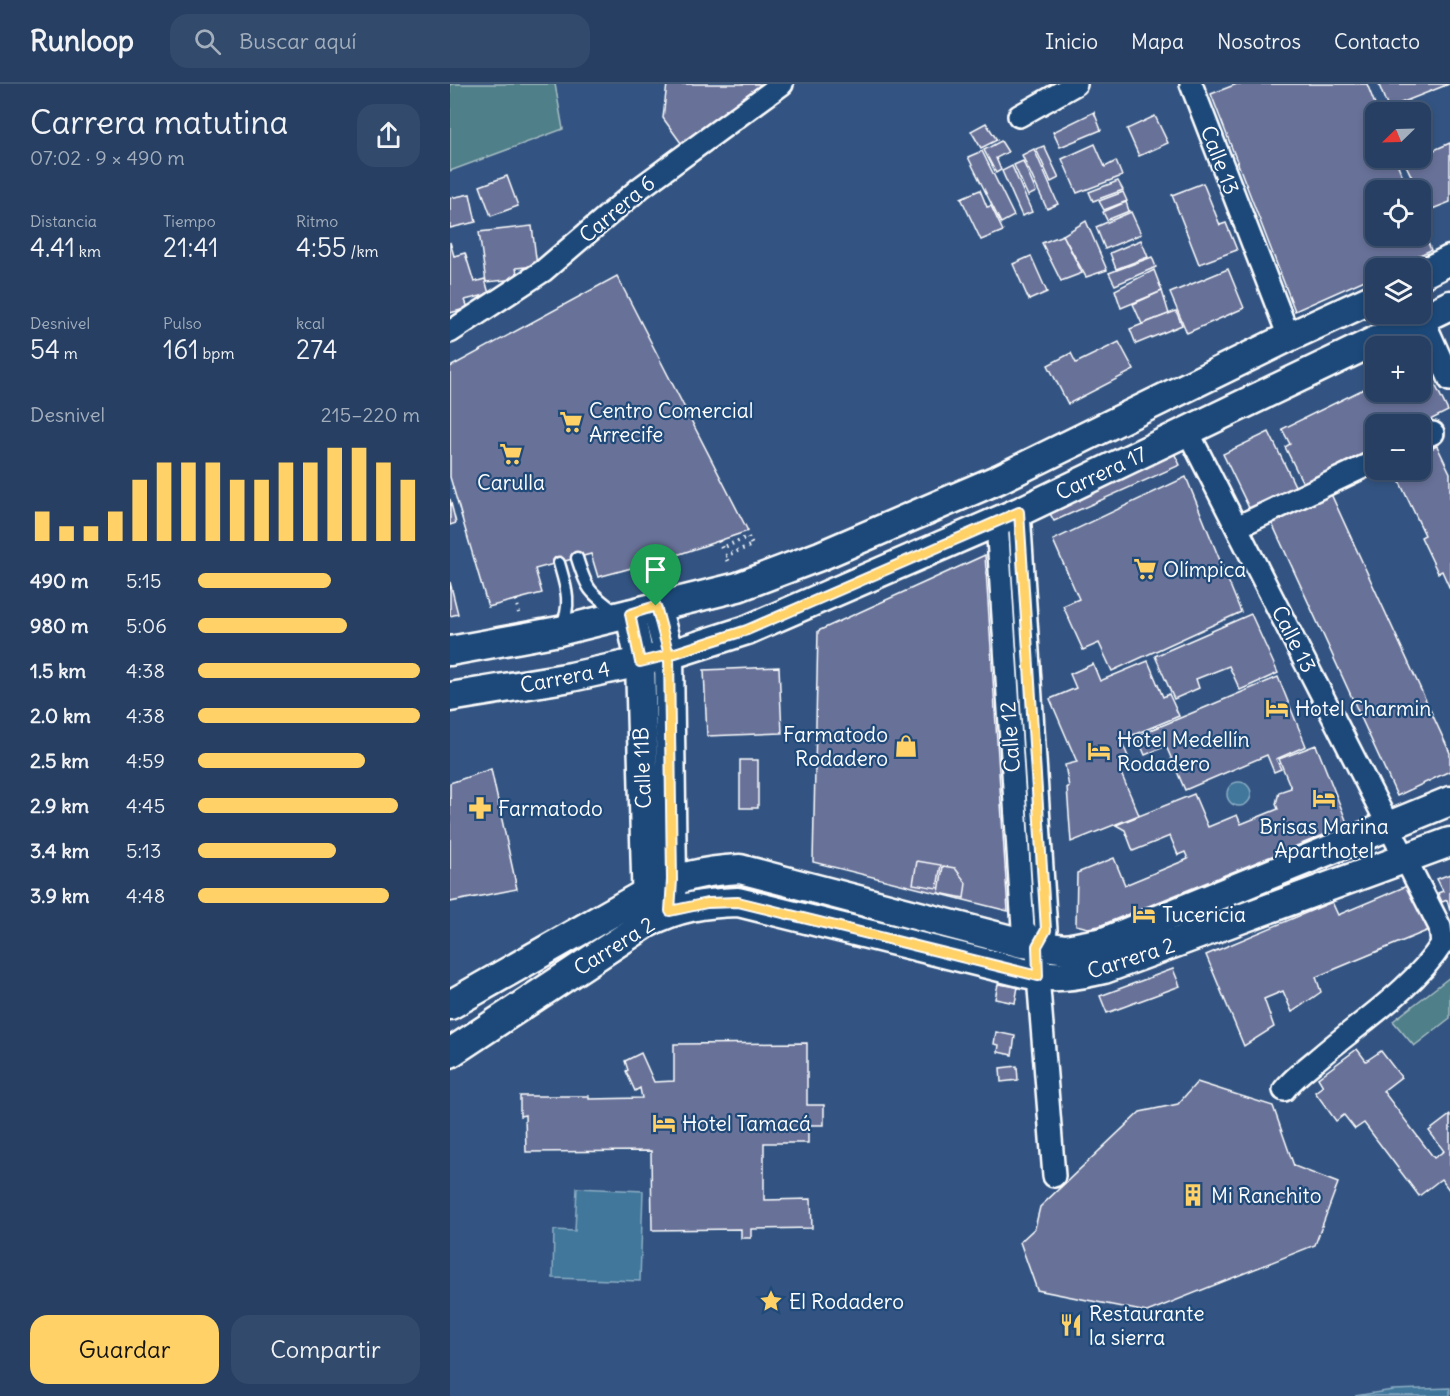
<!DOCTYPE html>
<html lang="es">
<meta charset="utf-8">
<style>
:root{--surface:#263f62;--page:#324a6b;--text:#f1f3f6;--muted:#a4afbe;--line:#425877;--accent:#ffd166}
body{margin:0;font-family:Delius,sans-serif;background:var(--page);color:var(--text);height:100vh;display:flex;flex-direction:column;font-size:22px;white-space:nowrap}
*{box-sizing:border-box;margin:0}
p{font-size:20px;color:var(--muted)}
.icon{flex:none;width:33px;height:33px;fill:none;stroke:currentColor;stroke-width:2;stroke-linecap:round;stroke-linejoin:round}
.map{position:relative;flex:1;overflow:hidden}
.drawer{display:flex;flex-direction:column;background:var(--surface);width:450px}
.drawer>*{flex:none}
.needle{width:39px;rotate:247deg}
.controls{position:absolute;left:915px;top:18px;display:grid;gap:12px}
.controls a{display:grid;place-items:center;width:66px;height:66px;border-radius:12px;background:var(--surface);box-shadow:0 3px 9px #0003,0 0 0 2px var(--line);font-size:30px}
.pin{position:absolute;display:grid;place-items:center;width:51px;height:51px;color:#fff;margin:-62px -26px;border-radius:50% 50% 50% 0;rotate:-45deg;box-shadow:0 0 6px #0007}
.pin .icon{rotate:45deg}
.round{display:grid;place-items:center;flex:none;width:63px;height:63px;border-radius:18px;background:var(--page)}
.headline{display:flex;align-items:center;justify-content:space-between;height:102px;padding:0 30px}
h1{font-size:33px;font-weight:600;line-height:45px}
.figures{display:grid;grid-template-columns:repeat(3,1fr);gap:9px;height:102px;padding:6px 30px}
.figures div{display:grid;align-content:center}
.figures b{font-size:26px;font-weight:600}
.figures small{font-size:16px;font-weight:400}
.figures p{font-size:16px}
.chart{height:168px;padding:12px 30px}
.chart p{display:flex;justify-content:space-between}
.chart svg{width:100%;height:108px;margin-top:6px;stroke:var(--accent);stroke-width:6}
.button{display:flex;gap:12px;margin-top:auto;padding:12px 30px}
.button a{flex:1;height:69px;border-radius:18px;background:var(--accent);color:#111;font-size:24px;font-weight:600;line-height:69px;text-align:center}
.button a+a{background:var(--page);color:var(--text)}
ul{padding:0 30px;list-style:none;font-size:20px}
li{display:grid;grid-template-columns:96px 72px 1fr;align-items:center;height:45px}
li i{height:15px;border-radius:8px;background:var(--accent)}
header{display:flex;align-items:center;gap:36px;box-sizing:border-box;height:84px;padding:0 30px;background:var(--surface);border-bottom:2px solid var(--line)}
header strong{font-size:28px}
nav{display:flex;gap:33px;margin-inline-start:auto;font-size:21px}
.search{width:420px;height:54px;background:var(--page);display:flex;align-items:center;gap:15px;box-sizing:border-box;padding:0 21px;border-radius:18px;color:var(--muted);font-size:22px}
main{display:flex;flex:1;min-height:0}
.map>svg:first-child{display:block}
.green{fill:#507f89;stroke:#a8bfc4;stroke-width:1.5}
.water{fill:#40779b;stroke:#8cadc3;stroke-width:1.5}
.building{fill:#677198;stroke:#fff;stroke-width:1.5}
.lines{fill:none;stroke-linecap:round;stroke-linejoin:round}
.lane-casing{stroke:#fff;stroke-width:15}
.street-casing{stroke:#fff;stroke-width:26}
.secondary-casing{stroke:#fff;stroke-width:33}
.path{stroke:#fff;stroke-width:4;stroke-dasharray:1.5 4.5;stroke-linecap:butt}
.lane{stroke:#1f4a7a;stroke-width:10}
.street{stroke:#1f4a7a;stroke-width:21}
.secondary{stroke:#1f4a7a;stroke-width:28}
.route-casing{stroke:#fff;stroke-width:12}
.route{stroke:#ffd166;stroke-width:8}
.labels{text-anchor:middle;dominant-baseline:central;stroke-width:4.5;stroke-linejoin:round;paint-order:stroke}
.street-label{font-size:21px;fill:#fff;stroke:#1f4a7a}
.poi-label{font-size:21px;fill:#fff;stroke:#1f4a7a;text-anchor:start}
</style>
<header>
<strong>Runloop</strong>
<div class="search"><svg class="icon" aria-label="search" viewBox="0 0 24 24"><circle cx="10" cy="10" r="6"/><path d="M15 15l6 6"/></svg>Buscar aquí</div>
<nav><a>Inicio</a><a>Mapa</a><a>Nosotros</a><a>Contacto</a></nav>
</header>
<main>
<section class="drawer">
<div class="headline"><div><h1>Carrera matutina</h1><p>07:02 · 9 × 490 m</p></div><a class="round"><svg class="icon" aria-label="share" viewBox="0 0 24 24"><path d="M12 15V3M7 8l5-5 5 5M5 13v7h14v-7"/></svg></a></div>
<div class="figures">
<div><p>Distancia</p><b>4.41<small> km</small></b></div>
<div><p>Tiempo</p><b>21:41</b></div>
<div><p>Ritmo</p><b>4:55<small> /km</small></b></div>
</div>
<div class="figures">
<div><p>Desnivel</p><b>54<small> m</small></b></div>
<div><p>Pulso</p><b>161<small> bpm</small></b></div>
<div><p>kcal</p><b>274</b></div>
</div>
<div class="chart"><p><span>Desnivel</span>215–220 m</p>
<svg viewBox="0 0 160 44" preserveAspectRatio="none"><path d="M5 44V32M15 44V38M25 44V38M35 44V32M45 44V19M55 44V12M65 44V12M75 44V12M85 44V19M95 44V19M105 44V12M115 44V12M125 44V6M135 44V6M145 44V12M155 44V19"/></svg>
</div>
<ul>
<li><b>490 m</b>5:15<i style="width:60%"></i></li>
<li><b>980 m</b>5:06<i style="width:67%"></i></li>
<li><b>1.5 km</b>4:38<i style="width:100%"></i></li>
<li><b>2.0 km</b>4:38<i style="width:100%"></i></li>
<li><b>2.5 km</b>4:59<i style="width:75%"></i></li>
<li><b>2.9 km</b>4:45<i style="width:90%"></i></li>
<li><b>3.4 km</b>5:13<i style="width:62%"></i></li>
<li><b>3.9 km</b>4:48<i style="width:86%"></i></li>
</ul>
<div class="button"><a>Guardar</a><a>Compartir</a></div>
</section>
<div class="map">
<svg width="1000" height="1312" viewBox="0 0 1000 1312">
<rect width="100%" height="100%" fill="#335482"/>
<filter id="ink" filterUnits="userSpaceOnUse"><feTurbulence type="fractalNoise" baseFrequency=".0167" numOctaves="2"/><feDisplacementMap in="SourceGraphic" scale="12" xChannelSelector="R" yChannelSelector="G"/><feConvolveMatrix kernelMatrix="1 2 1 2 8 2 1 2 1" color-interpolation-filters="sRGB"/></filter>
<g filter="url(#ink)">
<g class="green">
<polygon points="0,0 105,0 113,45 0,87"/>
<polygon points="1000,893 1000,934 964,962 943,937"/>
</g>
<g class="water">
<circle cx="789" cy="710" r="12"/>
<polygon points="127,1104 193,1107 190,1197 103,1194 104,1146 125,1147"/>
<polygon points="1000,1304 1000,1312 905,1312 943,1306"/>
</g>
<g class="building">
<polygon points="217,0 312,0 231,59 213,34"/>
<polygon points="787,0 917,0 928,28 926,28 926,74 945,74 958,106 926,106 926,152 970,152 970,139 981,166 940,184 926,184 926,191 845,227 761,10"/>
<polygon points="933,0 999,0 938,24 929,1"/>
<polygon points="644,28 651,46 610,63 603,48"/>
<polygon points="705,32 718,59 689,72 677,45"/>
<polygon points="536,39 547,56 531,64 521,47"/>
<polygon points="970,42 979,60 970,62"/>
<polygon points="551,57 558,68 546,74 551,86 546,89 534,66"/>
<polygon points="1000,59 1000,118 977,127 970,113 970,106 968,106 955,79"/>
<polygon points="645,60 655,83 666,77 672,92 627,109 612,75"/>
<polygon points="594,62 609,94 601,98 586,65"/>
<polygon points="584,65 608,120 597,125 572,71"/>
<polygon points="532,67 564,132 551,139 518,73"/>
<polygon points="573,77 586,108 578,112 564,81"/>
<polygon points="562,82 582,128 572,132 552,87"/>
<polygon points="57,92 68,122 41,132 30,102"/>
<polygon points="668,97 673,106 643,117 639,108"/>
<polygon points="753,99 770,141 776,139 787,166 749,180 722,111"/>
<polygon points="530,106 537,123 541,122 553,147 531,156 511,114"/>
<polygon points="673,108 677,117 654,126 649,117"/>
<polygon points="20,110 26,138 0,144 0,114"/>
<polygon points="676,118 679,127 657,136 653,128"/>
<polygon points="681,128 691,150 655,165 646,143"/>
<polygon points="636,137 657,186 636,193 613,151"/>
<polygon points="82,142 87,182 66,184 68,195 36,198 29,148"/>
<polygon points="613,151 632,189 611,197 592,159"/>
<polygon points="691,156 698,173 666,185 660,169"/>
<polygon points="0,158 4,172 15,169 24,198 35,195 39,210 15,216 18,224 0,229"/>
<polygon points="581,172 597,208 579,216 563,180"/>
<polygon points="702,173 706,183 665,201 659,189"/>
<polygon points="778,185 794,224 737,249 720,209"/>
<polygon points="704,186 712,207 671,224 665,206"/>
<polygon points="167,192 298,447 215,475 148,493 141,470 85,485 92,509 38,523 0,393 0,283"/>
<polygon points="712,207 719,230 692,240 683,220"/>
<polygon points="726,227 732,241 686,260 680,245"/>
<polygon points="669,258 684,286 618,320 598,281 621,269 626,279"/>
<polygon points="973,276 998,327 970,341 926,340 926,363 853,399 835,363 840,360 832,345 926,299 926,308 970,308 970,277"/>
<polygon points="819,348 846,404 800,426 773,370"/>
<polygon points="987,362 1000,389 1000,505 992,487 988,489 971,453 975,451 944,386 970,386 970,370"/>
<polygon points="724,369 730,381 604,437 597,424"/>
<polygon points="736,393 791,528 662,587 649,559 633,566 613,522 629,515 603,456"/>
<polygon points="881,410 1000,669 1000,687 947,712 821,437"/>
<polygon points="0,415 6,439 0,441"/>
<polygon points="535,471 558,827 363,778 368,547"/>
<polygon points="0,498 8,530 0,532"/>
<polygon points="801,530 828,589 790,606 779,582 746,595 749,604 724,615 705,572"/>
<polygon points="698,577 713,613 719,610 729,632 671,656 682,682 670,687 689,731 621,758 617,703 619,703 615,681 627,678 600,615 626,604 620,590 643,580 650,597"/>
<polygon points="329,583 332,649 257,652 254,586"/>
<polygon points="828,593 856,662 826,675 831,685 824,688 817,671 735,706 716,662 695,671 687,652"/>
<polygon points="866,661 898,741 649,842 638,844 626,841 627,789 664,774 675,801 738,775 735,768 728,771 720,752 683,767 675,746 666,741 744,710 758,743 787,731 791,740 828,725 826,720 829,708 841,704 829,675"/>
<rect x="290" y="676" width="18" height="48"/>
<polygon points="41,685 67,805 0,818 0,699"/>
<polygon points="467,777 491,781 487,804 463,800"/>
<polygon points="493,782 505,784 516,799 514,814 489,809"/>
<polygon points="1000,790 1000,827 997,816 992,818 988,809 993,807 987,795"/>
<polygon points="959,801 979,846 866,893 871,908 842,928 833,907 814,915 824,943 794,962 756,871 882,818 888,831"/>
<polygon points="723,885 730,902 657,929 650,912"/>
<polygon points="548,900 568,903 565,919 545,915"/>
<polygon points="546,948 565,952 562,971 548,968 549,961 544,960"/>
<polygon points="357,959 357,1021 374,1021 374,1041 358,1041 358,1059 314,1059 314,1116 361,1115 362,1144 301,1145 301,1154 291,1154 291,1145 202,1146 201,1067 76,1068 75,1031 70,1032 70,1012 139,1012 139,1015 192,1014 190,1004 185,1007 176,987 178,986 175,977 191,969 204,998 224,997 224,960"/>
<polygon points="907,965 916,977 931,967 951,993 933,1007 984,1074 994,1067 979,1047 1000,1031 1000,1107 991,1095 969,1112 914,1039 905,1045 894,1031 886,1037 865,1008 873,1002 868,994"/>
<polygon points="567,982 568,996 551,998 550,984"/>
<polygon points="747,998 823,1022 844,1082 888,1099 865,1161 697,1228 587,1206 570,1158 585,1144 590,1123 690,1028 728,1020"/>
</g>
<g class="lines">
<g class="lane-casing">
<g id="lane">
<path d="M 127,474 C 137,506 139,508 166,528"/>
<path d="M 109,479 C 115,500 123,521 111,542"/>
</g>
</g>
<g class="street-casing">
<g id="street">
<polyline points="741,0 839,253"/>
<polyline points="569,32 626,0"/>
<polyline points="973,235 1000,296"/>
<polyline points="0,248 93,187 190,104 332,0"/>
<path d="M 738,348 L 990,843 L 992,860 C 962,906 913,936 871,972 C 858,983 844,993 834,1006"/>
<polyline points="970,355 983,349"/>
<polyline points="569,428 596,846 587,862 588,892 604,1092"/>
<polyline points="547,438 573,844 587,862"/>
<polyline points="787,443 926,377"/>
</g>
</g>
<g class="secondary-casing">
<g id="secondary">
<polyline points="970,191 1000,176"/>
<polyline points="206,523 219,571 222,796 221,813"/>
<polyline points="180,530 190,578 197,825"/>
<polyline points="0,567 109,547 288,503 370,472 549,395 839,253 926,213"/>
<polyline points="0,613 121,593 190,578 219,571 297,546 569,428 1000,221"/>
<path d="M 0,921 L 196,809 C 232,792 251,787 290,785 L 572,859 L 616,865 L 654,858 L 1000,717"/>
<path d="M 0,969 L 197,839 C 228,823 254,819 288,818 L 574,889 C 604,895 625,892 654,885 L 1000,758"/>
</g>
</g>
<g class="path">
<polyline points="269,457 272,464 298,453 302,461 275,472 279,480"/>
<polyline points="66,516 69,529"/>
</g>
<use href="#lane" class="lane"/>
<use href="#street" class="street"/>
<use href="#secondary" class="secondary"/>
</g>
</g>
<g class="lines" filter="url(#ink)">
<g class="route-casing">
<polyline id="route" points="206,522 180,530 190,578 219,571 222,796 220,827 257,819 288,818 588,892 587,862 596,846 569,428 297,546 219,571 206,522"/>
</g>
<use href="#route" class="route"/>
</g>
<defs>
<g id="supermarket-bare" transform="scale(1.8)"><path d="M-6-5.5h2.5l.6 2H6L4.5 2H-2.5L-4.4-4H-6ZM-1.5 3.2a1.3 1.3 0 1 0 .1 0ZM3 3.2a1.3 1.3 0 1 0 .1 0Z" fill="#ffd166" stroke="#1f4a7a" stroke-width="2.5" paint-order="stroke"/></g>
<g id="hotel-bare" transform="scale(1.8)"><path d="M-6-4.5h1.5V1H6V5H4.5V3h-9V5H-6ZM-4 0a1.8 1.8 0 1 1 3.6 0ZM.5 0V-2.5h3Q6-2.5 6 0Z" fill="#ffd166" stroke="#1f4a7a" stroke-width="2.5" paint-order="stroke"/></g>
<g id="shop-bare" transform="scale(1.8)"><path d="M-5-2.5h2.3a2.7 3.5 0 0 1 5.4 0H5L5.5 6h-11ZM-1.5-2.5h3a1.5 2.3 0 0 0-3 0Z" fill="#ffd166" stroke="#1f4a7a" stroke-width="2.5" paint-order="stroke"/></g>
<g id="pharmacy-bare" transform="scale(1.8)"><path d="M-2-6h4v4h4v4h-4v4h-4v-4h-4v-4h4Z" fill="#ffd166" stroke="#1f4a7a" stroke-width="2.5" paint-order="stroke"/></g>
<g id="building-bare" transform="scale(1.8)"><path d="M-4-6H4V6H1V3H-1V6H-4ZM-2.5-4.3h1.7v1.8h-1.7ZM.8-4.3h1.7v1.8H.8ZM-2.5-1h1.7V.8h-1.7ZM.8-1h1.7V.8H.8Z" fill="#ffd166" stroke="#1f4a7a" stroke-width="2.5" paint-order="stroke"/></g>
<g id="sight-bare" transform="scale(1.8)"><path d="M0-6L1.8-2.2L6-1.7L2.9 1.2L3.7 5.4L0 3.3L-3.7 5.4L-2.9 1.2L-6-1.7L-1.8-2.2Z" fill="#ffd166" stroke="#1f4a7a" stroke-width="2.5" paint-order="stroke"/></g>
<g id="restaurant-bare" transform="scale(1.8)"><path d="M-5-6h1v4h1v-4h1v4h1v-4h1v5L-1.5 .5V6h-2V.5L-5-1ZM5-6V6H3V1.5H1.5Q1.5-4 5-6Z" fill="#ffd166" stroke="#1f4a7a" stroke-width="2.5" paint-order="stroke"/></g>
</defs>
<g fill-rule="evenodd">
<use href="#supermarket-bare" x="121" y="338"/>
<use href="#supermarket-bare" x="61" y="370"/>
<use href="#supermarket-bare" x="695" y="485"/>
<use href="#hotel-bare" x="827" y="624"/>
<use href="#shop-bare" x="456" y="662"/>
<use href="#hotel-bare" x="649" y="667"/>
<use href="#hotel-bare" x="874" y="714"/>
<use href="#pharmacy-bare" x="30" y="724"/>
<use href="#hotel-bare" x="694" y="830"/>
<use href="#hotel-bare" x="214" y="1039"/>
<use href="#building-bare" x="743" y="1111"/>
<use href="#sight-bare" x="321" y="1217"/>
<use href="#restaurant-bare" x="621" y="1241"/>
</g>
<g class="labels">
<g class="street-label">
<text transform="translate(770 76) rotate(69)">Calle 13</text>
<text transform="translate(167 125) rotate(-40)">Carrera 6</text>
<text transform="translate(651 389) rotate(-25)">Carrera 17</text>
<text transform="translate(844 555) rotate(63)">Calle 13</text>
<text transform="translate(115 593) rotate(-11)">Carrera 4</text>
<text transform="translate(560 653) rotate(-94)">Calle 12</text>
<text transform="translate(192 684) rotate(-92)">Calle 11B</text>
<text transform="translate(164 862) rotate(-32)">Carrera 2</text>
<text transform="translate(681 874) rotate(-18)">Carrera 2</text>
</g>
<g class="poi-label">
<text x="139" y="326">Centro Comercial<tspan x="139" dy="24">Arrecife</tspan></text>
<text x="61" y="398" text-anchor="middle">Carulla</text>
<text x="713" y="485">Olímpica</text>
<text x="845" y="624">Hotel Charmin</text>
<text x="438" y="650" text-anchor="end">Farmatodo<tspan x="438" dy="24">Rodadero</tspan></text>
<text x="667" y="655">Hotel Medellín<tspan x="667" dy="24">Rodadero</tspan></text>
<text x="48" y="724">Farmatodo</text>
<text x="874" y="742" text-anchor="middle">Brisas Marina<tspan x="874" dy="24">Aparthotel</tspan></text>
<text x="712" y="830">Tucericia</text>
<text x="232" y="1039">Hotel Tamacá</text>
<text x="761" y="1111">Mi Ranchito</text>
<text x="339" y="1217">El Rodadero</text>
<text x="639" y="1229">Restaurante<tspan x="639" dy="24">la sierra</tspan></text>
</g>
</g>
</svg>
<div class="controls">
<a><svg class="needle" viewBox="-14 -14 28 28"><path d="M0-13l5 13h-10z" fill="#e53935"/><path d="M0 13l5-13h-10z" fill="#a4afbe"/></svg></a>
<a><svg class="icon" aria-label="locate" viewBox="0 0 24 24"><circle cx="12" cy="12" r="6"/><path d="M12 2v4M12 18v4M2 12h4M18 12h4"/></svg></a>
<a><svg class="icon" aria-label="layers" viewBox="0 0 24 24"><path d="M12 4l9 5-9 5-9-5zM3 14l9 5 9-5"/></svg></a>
<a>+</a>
<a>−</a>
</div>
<div class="pin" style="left:206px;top:522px;background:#1e9e55"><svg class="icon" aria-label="arrive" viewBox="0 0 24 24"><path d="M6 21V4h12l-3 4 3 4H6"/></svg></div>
</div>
</main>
